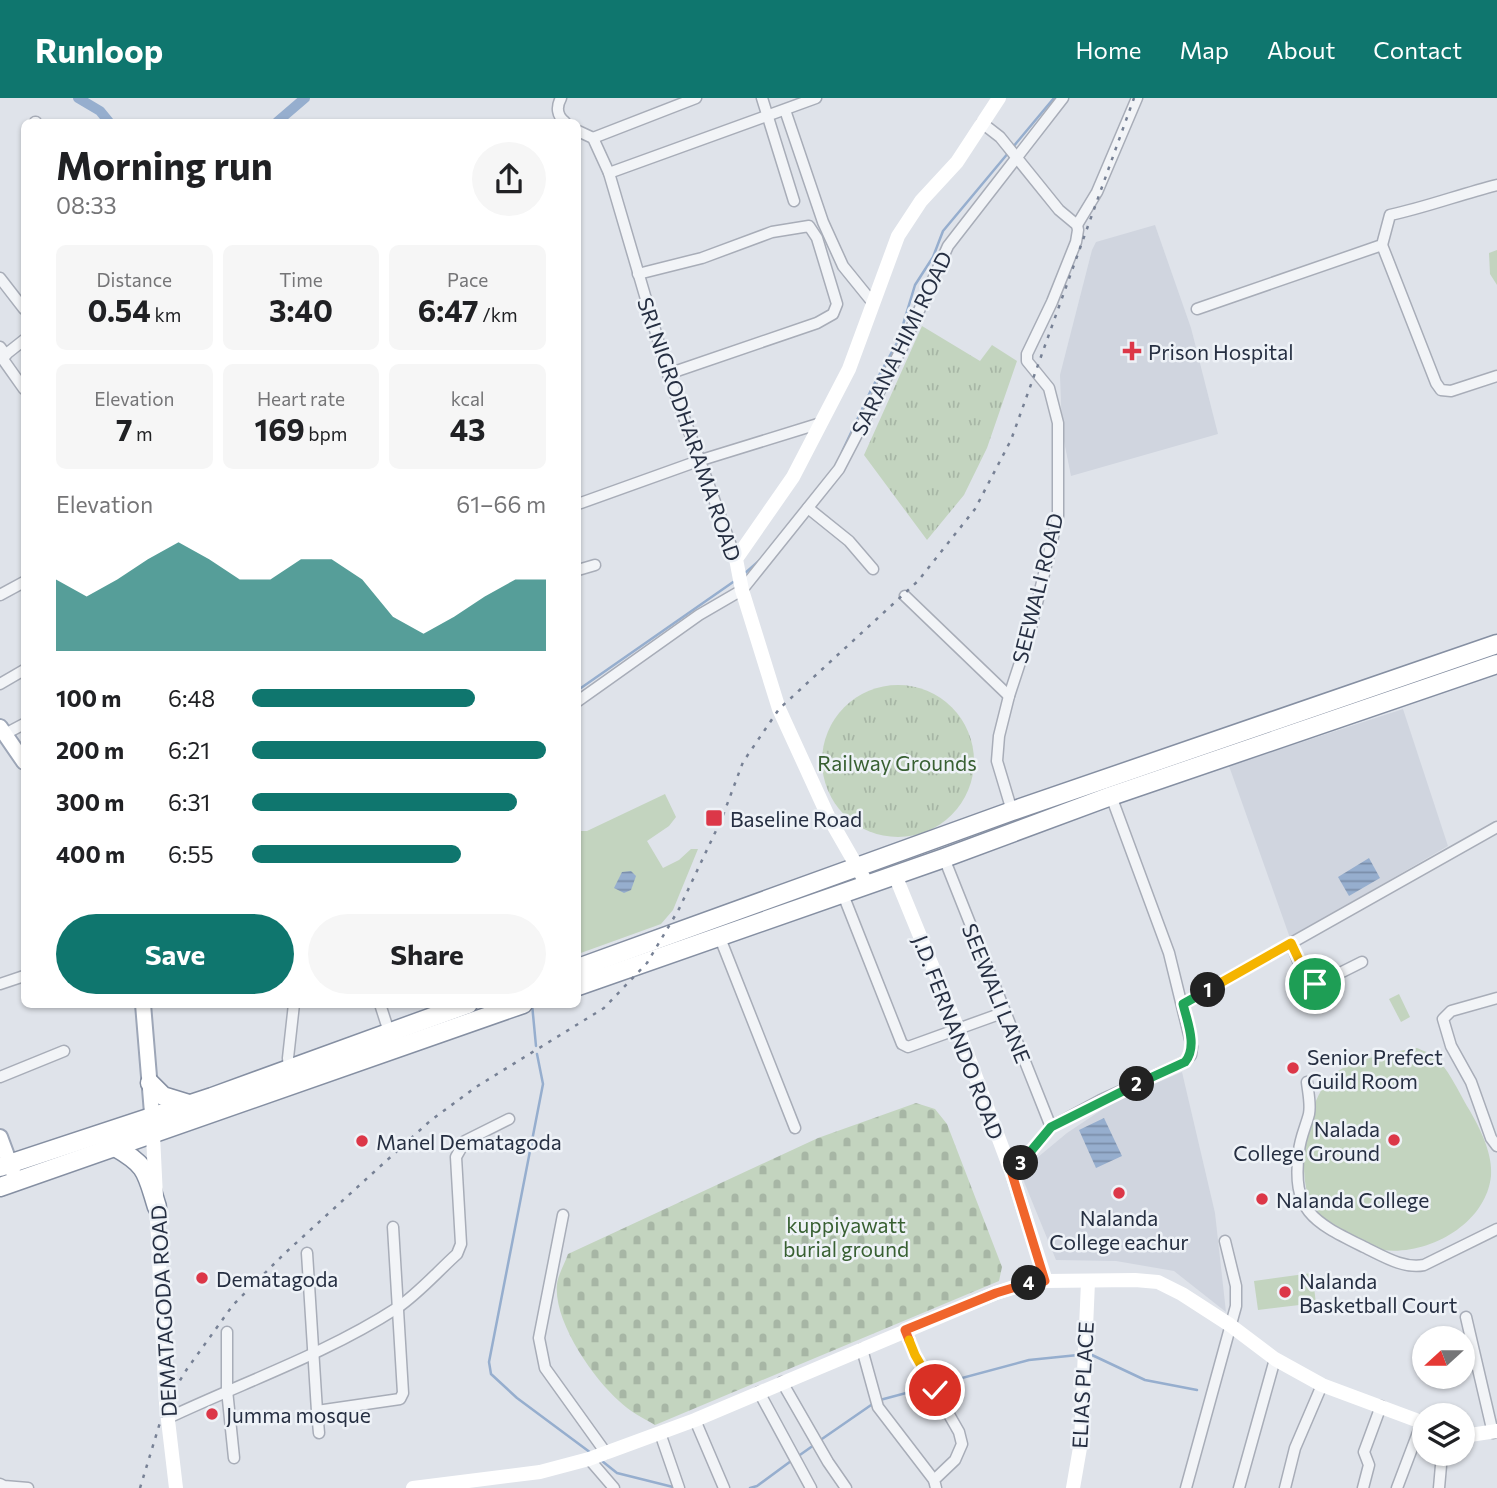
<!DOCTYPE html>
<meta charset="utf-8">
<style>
:root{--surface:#fff;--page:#f6f6f6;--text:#202124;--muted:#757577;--accent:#0f766e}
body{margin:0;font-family:Commissioner,sans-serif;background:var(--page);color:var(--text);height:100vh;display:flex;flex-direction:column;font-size:26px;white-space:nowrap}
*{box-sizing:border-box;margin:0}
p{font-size:23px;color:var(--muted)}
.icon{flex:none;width:38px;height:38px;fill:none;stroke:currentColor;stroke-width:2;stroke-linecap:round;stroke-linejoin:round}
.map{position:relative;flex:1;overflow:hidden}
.sheet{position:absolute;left:21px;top:21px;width:560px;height:889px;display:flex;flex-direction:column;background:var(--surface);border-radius:10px;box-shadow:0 2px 5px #0004}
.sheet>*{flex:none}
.needle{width:46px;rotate:249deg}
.tools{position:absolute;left:1412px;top:1228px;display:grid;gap:14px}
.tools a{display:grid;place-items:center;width:63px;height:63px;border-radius:50%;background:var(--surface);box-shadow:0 2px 5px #0004;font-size:35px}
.pin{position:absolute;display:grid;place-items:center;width:60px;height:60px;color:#fff;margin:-30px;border:4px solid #fff;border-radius:50%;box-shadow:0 2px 7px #0007}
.km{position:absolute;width:35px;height:35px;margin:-18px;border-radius:50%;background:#222;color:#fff;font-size:19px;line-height:35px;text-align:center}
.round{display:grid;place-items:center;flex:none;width:74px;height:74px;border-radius:37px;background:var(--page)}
.headline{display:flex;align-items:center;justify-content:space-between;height:119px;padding:0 35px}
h1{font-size:38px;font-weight:700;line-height:52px}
.figures{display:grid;grid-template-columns:repeat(3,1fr);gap:10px;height:119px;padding:7px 35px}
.figures div{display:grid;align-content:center;border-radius:10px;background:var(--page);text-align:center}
.figures b{font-size:30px;font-weight:700}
.figures small{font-size:19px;font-weight:400}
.figures p{font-size:19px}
.chart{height:196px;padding:14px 35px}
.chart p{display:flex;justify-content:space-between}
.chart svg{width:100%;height:126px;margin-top:7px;fill:var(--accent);opacity:.7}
.button{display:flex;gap:14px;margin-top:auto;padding:14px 35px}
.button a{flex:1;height:80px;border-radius:42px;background:var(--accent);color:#fff;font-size:28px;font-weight:700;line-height:80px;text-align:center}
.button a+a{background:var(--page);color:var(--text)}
ul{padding:0 35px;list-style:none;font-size:23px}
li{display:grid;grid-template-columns:112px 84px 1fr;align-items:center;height:52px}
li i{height:18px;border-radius:9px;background:var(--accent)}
header{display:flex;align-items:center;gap:42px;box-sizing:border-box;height:98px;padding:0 35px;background:var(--accent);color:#fff}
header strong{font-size:33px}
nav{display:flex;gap:38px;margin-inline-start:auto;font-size:24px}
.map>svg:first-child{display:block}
.built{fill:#d0d5df}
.green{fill:#c3d4bf}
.cemetery{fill:url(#cemetery-stones)}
.park{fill:url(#park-tufts)}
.water{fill:url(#water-rules)}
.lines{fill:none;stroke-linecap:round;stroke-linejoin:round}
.stream{stroke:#96aece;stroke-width:2.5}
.canal{stroke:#96aece;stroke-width:10}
.street-casing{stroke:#a8adb8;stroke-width:13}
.primary-casing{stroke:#9da6b7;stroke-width:18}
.highway-casing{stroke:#858fa2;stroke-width:21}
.street{stroke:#f2f4f7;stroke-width:10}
.secondary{stroke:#fff;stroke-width:14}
.primary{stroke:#fff;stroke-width:14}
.highway{stroke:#fff;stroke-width:18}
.rail{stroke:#778195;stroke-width:2.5;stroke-dasharray:3.5 7;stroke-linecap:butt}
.split-1-casing{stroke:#fff;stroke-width:14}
.split-2-casing{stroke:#fff;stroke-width:14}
.split-3-casing{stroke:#fff;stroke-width:14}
.split-4-casing{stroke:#fff;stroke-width:14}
.split-5-casing{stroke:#fff;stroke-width:14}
.split-6-casing{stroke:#fff;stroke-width:14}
.split-1{stroke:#f5b400;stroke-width:9}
.split-2{stroke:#22a559;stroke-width:9}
.split-3{stroke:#22a559;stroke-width:9}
.split-4{stroke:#f0652b;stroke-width:9}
.split-5{stroke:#f0652b;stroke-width:9}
.split-6{stroke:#f5b400;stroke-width:9}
.poi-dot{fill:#dc3748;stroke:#eef2f7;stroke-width:2.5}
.labels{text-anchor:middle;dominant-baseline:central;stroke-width:5;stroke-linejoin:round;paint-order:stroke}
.street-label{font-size:21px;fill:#262f42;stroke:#eef2f7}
.poi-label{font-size:21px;fill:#262f42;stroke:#eef2f7;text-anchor:start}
.park-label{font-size:21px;fill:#386032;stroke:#eef2f7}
</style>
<header>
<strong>Runloop</strong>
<nav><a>Home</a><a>Map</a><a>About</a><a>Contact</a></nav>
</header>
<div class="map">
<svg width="1497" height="1390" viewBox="0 0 1497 1390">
<defs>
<pattern id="cemetery-stones" width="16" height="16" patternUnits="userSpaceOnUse" patternTransform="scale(1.75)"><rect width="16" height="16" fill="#c3d4bf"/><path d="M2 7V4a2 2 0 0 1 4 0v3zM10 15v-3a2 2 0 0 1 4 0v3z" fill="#a7b6a5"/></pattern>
<pattern id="park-tufts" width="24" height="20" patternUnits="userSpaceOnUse" patternTransform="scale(1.75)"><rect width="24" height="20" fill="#c3d4bf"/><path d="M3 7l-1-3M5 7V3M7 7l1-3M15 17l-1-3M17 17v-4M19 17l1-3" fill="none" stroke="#a7b6a5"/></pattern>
<pattern id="water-rules" width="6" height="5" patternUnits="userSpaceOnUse" patternTransform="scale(1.75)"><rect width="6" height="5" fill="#96aece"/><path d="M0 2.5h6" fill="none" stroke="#7a8ea9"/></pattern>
</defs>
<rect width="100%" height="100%" fill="#dfe3ea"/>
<g class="built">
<polygon points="1155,127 1191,230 1218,336 1071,378 1062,333 1060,277 1092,152 1096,144"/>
<polygon points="1403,611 1448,748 1290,840 1229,668"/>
<polygon points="1182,974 1215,1115 1226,1214 1174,1173 1116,1163 1056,1162 1020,1074 1067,1035 1115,1003"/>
</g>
<g class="green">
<polygon points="1497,152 1497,187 1490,176 1489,155"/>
<polygon points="665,696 676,719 669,728 647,743 663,770 679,762 691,751 698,751 673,812 661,826 578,856 578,733 587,733"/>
<polygon points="1399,896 1410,919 1401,924 1389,901"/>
<path d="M 1417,950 C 1423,953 1432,955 1436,960 C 1448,970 1462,1000 1470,1013 C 1481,1032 1493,1057 1491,1078 C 1486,1126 1428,1158 1383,1152 C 1369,1150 1356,1142 1344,1135 C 1329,1127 1316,1121 1310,1104 C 1297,1069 1305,1005 1332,978 C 1349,961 1394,954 1417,950 Z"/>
<polygon points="1312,1175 1316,1205 1258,1212 1254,1183"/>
</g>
<path class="cemetery" d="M 916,1005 L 935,1011 L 947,1026 L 1002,1169 L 999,1183 L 655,1327 C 643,1320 629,1313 619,1303 C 593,1280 553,1223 557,1186 C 558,1177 565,1165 568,1156 L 818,1040 Z"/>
<g class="park">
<polygon points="922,228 980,263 992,247 1017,263 987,350 964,397 927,442 864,357"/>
<circle cx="898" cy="663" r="76"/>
</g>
<g class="water">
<polygon points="1369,760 1380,780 1349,798 1338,779"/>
<polygon points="631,773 636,778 631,792 624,795 614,790 622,774"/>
<polygon points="1104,1020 1122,1058 1096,1070 1079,1032"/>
</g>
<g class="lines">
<g class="stream">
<polyline points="1013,49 1054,0"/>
<polyline points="842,354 872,290 898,243 915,187 933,159 943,133 1009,54"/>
<polyline points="744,476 760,462"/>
<polyline points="578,592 736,482"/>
<polyline points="532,906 536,948"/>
<polyline points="537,956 543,986 489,1264 491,1276 517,1300 591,1355"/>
<polyline points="1092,1257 1145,1282 1197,1292"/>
<polyline points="880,1302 1029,1262 1078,1257"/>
<polyline points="819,1343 874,1305"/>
<polyline points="797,1359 814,1347"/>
<polyline points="602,1363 617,1375 677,1390"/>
<polyline points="750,1390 757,1388 791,1363"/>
</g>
<g class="canal">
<polyline points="78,0 100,13 109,24"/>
<polyline points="277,24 305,0"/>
</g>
<g class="street-casing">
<g id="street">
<path d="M 561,0 C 556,9 557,18 565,24"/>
<polyline points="762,0 794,103"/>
<polyline points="785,12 823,124 843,168 873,205"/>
<polyline points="35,24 36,24"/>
<polyline points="982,25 1000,39 1059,112 1077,127 1078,132 1076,144 1052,204 1027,256 1027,263 1049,290 1058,325 1058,418 1030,534 1009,598 999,638 997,663 1012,713"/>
<polyline points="578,33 593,40 609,75"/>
<polyline points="593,40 696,0"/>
<polyline points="1077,127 1097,94 1137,0"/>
<polyline points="1382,147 1436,285 1441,292 1451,293 1497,278"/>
<polyline points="638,176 702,160 772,134 809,128 817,140 837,206 833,216 817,225 668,276"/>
<polyline points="0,180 24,211"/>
<path d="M 1197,211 L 1382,147 L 1390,117 C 1427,109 1461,96 1497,87"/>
<polyline points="0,249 6,257"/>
<polyline points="2,260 24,291"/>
<polyline points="0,261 24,242"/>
<polyline points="578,406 698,363 821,325"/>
<polyline points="808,410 849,443 873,471"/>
<polyline points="736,461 668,276 609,75 816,0"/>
<polyline points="578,472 595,467"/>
<polyline points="0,497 24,484"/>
<polyline points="905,498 1009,598"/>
<polyline points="0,586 24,572"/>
<polyline points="578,603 699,517 742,492 839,371 904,246 948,148 1063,0"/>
<polyline points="5,636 24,626"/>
<polyline points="944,760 1051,1029"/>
<polyline points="842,794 902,946 908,949 1005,914"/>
<polyline points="720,840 795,1030"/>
<path d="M 1291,845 C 1297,858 1303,886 1320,885 L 1362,864"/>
<polyline points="0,886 24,878"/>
<polyline points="1497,900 1451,913 1443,921 1451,948 1471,984 1491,1040 1497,1048"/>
<polyline points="380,906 389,934"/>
<polyline points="1183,906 1497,729"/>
<polyline points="289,971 288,960 294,906"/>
<polyline points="0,979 64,953"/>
<path d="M 1307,984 C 1308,994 1311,1006 1309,1016 C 1306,1028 1300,1040 1299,1053 C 1291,1114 1314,1124 1364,1149 C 1383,1158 1403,1171 1424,1167 L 1497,1131"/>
<polyline points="1012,1076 1051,1029 1101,1002 1185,964 1191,957 1192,949 1169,855 1111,698"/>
<polyline points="563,1117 539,1240 545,1270 606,1355"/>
<polyline points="307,1155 317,1313 400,1301 403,1295 393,1129"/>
<polyline points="1466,1219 1493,1335"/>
<polyline points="905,1232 915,1257 959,1334 962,1346 955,1362 934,1382 936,1390"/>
<polyline points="227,1234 227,1292 234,1360"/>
<polyline points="862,1251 878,1309 934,1382"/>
<polyline points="782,1284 828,1364 846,1390"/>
<polyline points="759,1294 811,1390"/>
<polyline points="317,1313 319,1335"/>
<path d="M 168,1320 C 244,1284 326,1256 397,1210 C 419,1195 438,1173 457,1156 L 461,1146 L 456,1059 L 465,1043 L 509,1021"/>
<polyline points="695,1322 724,1390"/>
<polyline points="660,1335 679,1390"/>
<polyline points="589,1361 614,1390"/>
<polyline points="0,1386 4,1388 28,1390"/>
<polyline points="1186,1390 1236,1208 1236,1188 1225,1143"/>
<polyline points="1239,1390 1275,1261"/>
<polyline points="1285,1390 1295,1350 1322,1287"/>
<polyline points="1363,1390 1369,1367 1364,1354 1381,1308"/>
<polyline points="1397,1390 1422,1324"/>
<polyline points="1439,1390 1442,1356"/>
</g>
</g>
<g class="primary-casing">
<g id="primary">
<polyline points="0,629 24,664"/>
<polyline points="143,906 153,1027"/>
<polyline points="0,1039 13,1074"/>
</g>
</g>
<g class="highway-casing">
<g id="highway">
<polyline points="578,870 1012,713 1497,546"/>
<polyline points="578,888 944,760 1111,698 1497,566"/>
<polyline points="150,985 163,998 189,1006"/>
<path d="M 115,1049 C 148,1068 146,1074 157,1109"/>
<polyline points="0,1069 212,999 468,906"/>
<polyline points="0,1089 523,906"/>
</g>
</g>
<use href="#street" class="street"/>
<g class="secondary">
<polyline points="895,777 958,931 1012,1076 1046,1183"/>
<polyline points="867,786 828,718 779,611 742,492 736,461 793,379 849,271 898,138 921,103 957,64 999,0"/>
<polyline points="153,1037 166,1305 176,1390"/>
<polyline points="1463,1335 1470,1337 1497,1333"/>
<polyline points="413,1390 540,1374 589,1361 695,1322 996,1195 1026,1185 1046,1183 1135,1182 1158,1184 1182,1196 1230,1227 1275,1261 1322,1287 1424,1325"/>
<polyline points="1073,1390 1081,1344 1088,1184"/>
</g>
<use href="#primary" class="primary"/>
<use href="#highway" class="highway"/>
<polyline class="rail" points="140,1390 166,1305 187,1271 233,1207 284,1156 430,1023 476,989 604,910 647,865 679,811 722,720 743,664 779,611 918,483 975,411 1011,342 1134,0"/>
</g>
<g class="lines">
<g class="split-1-casing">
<polyline id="split-1" points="1208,892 1291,845 1308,881 1315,886"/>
</g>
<g class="split-2-casing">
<path id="split-2" d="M 1137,986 L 1185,964 C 1198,949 1187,923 1183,906 L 1208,892"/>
</g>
<g class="split-3-casing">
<polyline id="split-3" points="1021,1065 1051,1029 1137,986"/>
</g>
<g class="split-4-casing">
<polyline id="split-4" points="1021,1065 1012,1076 1045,1183 1029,1185"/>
</g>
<g class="split-5-casing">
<polyline id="split-5" points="909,1242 905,1232 996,1195 1029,1185"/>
</g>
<g class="split-6-casing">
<polyline id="split-6" points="909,1242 915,1257 935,1292"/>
</g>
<use href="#split-1" class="split-1"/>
<use href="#split-2" class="split-2"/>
<use href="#split-3" class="split-3"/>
<use href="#split-4" class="split-4"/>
<use href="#split-5" class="split-5"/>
<use href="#split-6" class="split-6"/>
</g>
<g class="poi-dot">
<path d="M1128.5 242.5h7v7h7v7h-7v7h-7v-7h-7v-7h7z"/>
<rect x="705" y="711" width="18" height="18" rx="3.5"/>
<circle cx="1293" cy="970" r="7"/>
<circle cx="1394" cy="1042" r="7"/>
<circle cx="362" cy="1043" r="7"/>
<circle cx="1119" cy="1095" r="7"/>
<circle cx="1262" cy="1101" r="7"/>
<circle cx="202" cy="1180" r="7"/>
<circle cx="1285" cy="1194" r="7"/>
<circle cx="212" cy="1316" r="7"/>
</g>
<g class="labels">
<g class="street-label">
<text transform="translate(901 245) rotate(-64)">SARANA HIMI ROAD</text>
<text transform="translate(690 331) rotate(71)">SRI NIGRODHARAMA ROAD</text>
<text transform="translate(1037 490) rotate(-76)">SEEWALI ROAD</text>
<text transform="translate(997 895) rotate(68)">SEEWALI LANE</text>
<text transform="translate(959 939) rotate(69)">J.D. FERNANDO ROAD</text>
<text transform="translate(163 1213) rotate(-93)">DEMATAGODA ROAD</text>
<text transform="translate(1082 1287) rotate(-87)">ELIAS PLACE</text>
</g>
<g class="poi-label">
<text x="1148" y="253">Prison Hospital</text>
<text x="730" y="720">Baseline Road</text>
<text x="1307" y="958">Senior Prefect<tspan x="1307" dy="24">Guild Room</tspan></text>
<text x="1380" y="1030" text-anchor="end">Nalada<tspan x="1380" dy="24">College Ground</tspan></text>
<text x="376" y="1043">Manel Dematagoda</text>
<text x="1276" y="1101">Nalanda College</text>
<text x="1119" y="1119" text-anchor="middle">Nalanda<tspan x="1119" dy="24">College eachur</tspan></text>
<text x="216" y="1180">Dematagoda</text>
<text x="1299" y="1182">Nalanda<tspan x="1299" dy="24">Basketball Court</tspan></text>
<text x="226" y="1316">Jumma mosque</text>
</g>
<g class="park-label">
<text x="897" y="664">Railway Grounds</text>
<text x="846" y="1126">kuppiyawatt<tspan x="846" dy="24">burial ground</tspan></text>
</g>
</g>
</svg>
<div class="tools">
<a><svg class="needle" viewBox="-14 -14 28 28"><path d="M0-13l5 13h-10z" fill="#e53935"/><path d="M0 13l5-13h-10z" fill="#757577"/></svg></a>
<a><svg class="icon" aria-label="layers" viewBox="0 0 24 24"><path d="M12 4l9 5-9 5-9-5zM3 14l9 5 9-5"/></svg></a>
</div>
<div class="pin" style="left:1315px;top:886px;background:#1e9e55"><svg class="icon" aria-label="arrive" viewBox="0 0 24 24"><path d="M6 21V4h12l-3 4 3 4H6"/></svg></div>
<div class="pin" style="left:935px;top:1292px;background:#d93025"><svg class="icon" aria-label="check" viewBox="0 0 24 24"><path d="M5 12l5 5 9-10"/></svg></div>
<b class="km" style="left:1208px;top:892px">1</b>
<b class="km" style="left:1137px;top:986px">2</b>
<b class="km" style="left:1021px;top:1065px">3</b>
<b class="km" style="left:1029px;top:1185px">4</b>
<section class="sheet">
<div class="headline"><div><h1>Morning run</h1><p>08:33</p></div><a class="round"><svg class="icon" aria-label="share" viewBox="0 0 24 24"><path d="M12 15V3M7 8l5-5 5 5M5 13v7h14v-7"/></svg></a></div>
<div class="figures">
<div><p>Distance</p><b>0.54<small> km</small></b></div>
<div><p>Time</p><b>3:40</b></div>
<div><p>Pace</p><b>6:47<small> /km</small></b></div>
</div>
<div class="figures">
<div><p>Elevation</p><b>7<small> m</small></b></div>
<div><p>Heart rate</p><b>169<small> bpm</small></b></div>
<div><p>kcal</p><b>43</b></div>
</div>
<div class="chart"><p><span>Elevation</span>61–66 m</p>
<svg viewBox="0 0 160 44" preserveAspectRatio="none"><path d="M0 44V19L10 25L20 19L30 12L40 6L50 12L60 19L70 19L80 12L90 12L100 19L110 32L120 38L130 32L140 25L150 19L160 19V44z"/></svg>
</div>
<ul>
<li><b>100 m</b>6:48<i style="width:76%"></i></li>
<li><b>200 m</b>6:21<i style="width:100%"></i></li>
<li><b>300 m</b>6:31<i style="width:90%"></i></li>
<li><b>400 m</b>6:55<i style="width:71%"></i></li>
</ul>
<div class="button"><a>Save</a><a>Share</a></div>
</section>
</div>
